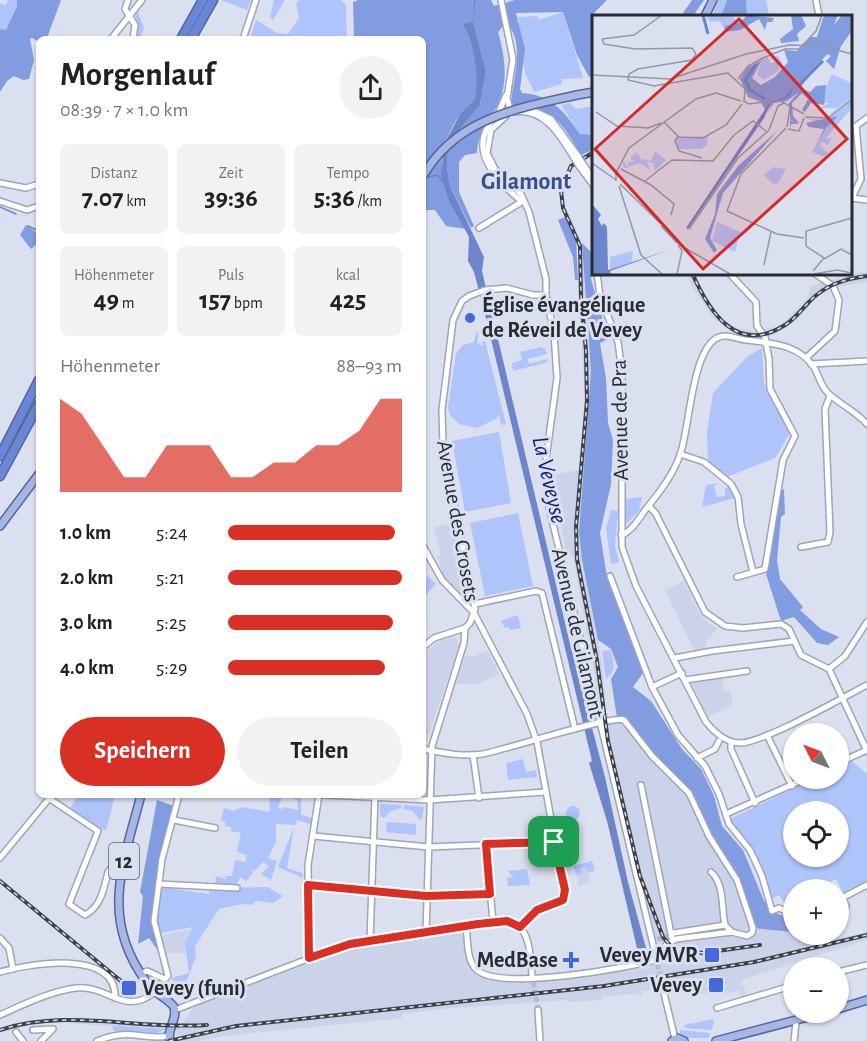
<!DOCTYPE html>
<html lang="de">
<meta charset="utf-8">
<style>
:root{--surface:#fff;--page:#f2f2f2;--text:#202124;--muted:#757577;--accent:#d93025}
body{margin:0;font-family:"Alegreya Sans",sans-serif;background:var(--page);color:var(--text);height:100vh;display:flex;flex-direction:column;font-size:22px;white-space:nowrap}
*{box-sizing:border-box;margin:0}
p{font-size:20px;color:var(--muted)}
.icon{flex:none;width:33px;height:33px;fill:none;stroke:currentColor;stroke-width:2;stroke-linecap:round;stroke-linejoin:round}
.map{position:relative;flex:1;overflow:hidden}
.side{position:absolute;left:36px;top:36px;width:390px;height:762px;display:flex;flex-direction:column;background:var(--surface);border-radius:9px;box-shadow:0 2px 4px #0004}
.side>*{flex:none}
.needle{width:39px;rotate:312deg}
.buttons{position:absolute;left:783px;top:723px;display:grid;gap:12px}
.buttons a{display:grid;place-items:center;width:66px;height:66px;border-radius:50%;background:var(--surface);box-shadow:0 2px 4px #0004;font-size:30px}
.pin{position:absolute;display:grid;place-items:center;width:51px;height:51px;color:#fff;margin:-26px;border-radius:12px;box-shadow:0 3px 9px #0006}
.round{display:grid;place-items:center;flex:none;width:63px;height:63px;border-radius:32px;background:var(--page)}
.headline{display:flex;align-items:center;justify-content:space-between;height:102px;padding:0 24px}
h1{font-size:33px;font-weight:600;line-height:45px}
.figures{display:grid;grid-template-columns:repeat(3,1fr);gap:9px;height:102px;padding:6px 24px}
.figures div{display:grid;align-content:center;border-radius:9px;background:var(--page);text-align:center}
.figures b{font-size:26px;font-weight:600}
.figures small{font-size:16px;font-weight:400}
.figures p{font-size:16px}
.chart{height:168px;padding:12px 24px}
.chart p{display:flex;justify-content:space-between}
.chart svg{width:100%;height:108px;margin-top:6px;fill:var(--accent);opacity:.7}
.cta{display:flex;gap:12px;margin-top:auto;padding:12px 24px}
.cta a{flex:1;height:69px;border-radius:36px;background:var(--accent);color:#fff;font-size:24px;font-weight:600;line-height:69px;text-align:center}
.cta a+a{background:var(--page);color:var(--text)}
ul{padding:0 24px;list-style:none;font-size:20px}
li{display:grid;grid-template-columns:96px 72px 1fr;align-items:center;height:45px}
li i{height:15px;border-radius:8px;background:var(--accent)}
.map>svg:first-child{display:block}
.built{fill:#cad3e9}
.green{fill:#aec4fa;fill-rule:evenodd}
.forest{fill:#819ce0}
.water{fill:#6c86c9}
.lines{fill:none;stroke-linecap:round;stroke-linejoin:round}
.stream{stroke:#6c86c9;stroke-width:1.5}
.minor-tunnel{stroke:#b6bcc9;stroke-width:5;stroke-dasharray:5 2.5;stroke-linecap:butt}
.minor-casing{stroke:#9fa5b4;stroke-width:8}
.major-casing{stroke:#53679b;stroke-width:10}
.highway-casing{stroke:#53679b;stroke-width:11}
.minor{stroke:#fff;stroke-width:5}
.major{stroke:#a6b7e6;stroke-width:7}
.highway{stroke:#6a87d5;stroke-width:8}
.rail-casing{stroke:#3e4248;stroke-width:4}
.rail{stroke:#dae0ef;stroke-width:1.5;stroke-dasharray:4.5;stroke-linecap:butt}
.minor-bridge-casing{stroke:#9fa5b4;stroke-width:8;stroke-linecap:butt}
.major-bridge-casing{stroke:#53679b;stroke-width:10;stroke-linecap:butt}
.minor-bridge{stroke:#fff;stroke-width:5}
.major-bridge{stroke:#a6b7e6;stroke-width:7}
.route-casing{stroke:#fff;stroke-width:12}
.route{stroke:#d93025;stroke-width:8}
.poi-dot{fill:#4569db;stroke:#dae0ef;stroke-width:2}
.labels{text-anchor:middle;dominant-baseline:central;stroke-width:6;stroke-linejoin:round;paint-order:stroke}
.shield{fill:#dae0ef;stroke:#5d6169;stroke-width:1.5}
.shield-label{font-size:21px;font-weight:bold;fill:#282b30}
.poi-label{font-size:22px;font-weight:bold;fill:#282b30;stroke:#dae0ef;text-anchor:end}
.street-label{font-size:22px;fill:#282b30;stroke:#dae0ef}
.neighbourhood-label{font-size:24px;font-weight:bold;fill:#3a4e89;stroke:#dae0ef}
.water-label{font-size:24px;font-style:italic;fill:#0e1e6c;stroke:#dae0ef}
.inset-river{fill:none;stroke:#6c86c9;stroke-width:3}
.inset-road{fill:none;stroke:#9398a3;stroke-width:1.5}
.view{fill:#d62828;fill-opacity:0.15;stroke:#d62828;stroke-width:3}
.inset-edge{fill:none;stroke:#282b30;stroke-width:3}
</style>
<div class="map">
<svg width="867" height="1041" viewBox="0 0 867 1041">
<rect width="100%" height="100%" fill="#dae0ef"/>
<g class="built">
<polygon points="594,149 594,155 585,158 570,171 562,199 582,243 584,257 585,304 591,371 579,532 582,560 602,663 606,713 602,714 573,556 567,557 551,475 579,470 585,395 578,294 579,258 576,239 561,206 559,189 568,167 581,155"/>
<polygon points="867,271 867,282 832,288 818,297 798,319 776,334 762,337 742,335 715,320 691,285 687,273 695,273 707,300 718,316 736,328 754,331 776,327 785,321 808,298 810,286"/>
<polygon points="454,523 470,598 468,602 440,575 443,573 437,556 441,555 434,527"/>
<polygon points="684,581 701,616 717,629 707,640 705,650 695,652 665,590"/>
<polygon points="452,637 458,639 459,646 425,745 423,654 439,641"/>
<polygon points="488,651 499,674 477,684 455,684 465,656 475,656"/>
<polygon points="722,675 724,692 731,691 732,705 708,717 690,680"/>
<polygon points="607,719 624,720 682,785 734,874 753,928 751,934 732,932 676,939 665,947 654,936 603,730"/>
<polygon points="592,861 595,871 588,872 590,883 579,886 574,866"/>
<polygon points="0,879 114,974 123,978 117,985 114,983 97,964 0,883"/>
<polygon points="193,928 185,943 185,953 165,953 160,936"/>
<polygon points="757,928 793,932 794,934 832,935 839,939 867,932 867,940 741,980 747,997 741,1000 740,990 726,994 720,991 692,996 690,986 642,991 643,997 638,994 603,996 602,1000 568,1002 567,1000 441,1009 402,1014 402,1018 224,1036 199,1041 180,1041 175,1030 175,1026 181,1025 194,1007 203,1003 348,949 457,932 463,935 467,959 476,972 490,978 523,981 658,962 676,942 722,934 746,939"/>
<polygon points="82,1017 106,1021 168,1025 165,1029 131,1028 57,1022 27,1026 0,1033 0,1028 24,1022"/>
</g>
<g class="green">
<polygon points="8,0 17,0 17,6 6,30 0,29 0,3 6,5"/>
<polygon points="221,0 251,0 247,10"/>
<polygon points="274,0 285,0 273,20 270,17"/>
<polygon points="299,0 341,0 346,5 347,39 250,39 256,20 277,33 288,34 299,18 296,4"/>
<polygon points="719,0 727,0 721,16 712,16"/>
<polygon points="746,0 766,0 769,16 747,16"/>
<polygon points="137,10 144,28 140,39 135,39 138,27 135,13"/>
<polygon points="563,12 583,78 562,79 562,84 534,92 525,73 518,17 537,16 539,20"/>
<polygon points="570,103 576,109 594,106 594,135 580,134 561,105"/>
<polygon points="479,332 477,343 483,346 482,342 485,341 506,424 501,425 499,415 496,419 477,428 459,424 450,415 448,407 456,354 463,345 474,342 476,333"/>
<polygon points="541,347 545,349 547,354 528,359 529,364 547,359 548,362 513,371 512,363 522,360 520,352"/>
<polygon points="762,348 764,383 790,433 775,458 727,477 708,463 707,432 713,393 747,357"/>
<polygon points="499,432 511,503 465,512 452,441"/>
<polygon points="719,483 714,486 717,497 725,496 725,488 730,486 735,498 702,507 706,485"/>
<polygon points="642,497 639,511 625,525 626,499"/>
<polygon points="611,510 618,511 615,546 619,562 611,564 606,529"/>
<polygon points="518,513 533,586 485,596 470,523"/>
<polygon points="428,576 436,584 423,598 423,582"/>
<polygon points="518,615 521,628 510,630 509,627 505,628 501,621"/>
<path d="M 610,650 C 614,662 617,671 606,679 L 602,651 Z"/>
<polygon points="523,759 526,772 536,770 537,777 508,780 506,763"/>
<path d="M 847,762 L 853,762 L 867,774 L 867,882 L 844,894 L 836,879 L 816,889 L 794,890 L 793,902 L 786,905 L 779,895 L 772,899 L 759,865 L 730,819 L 813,779 L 838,778 L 839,766 ZM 794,812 L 838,812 L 838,856 L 794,856 Z"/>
<polygon points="79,795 115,795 106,831 69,809"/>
<polygon points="269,795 288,795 283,795 278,808 283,809 284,807 298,810 297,800 290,797 291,795 301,798 301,815 312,818 311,824 296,820 297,825 276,824 276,842 268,858 277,861 271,880 261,874 269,866 263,862 255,871 252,869 253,873 246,881 241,877 235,886 215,884 216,876 226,879 226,876 232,876 235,860 245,862 247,855 237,852 241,833 231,831 231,827 225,826 225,822 221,821 224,808 234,811 242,807 270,812"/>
<polygon points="380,804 401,805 401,808 391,811 384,818 380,816"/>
<polygon points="405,805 424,807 422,819 419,820 413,811 403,809"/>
<circle cx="573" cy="813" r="7"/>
<polygon points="387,822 416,824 416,835 386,832"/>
<polygon points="294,827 287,868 302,873 303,878 278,867"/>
<polygon points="592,861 595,871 588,872 586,867 581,868 582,874 576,875 574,866"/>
<polygon points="527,869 530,885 508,886 507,878 513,877 508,871"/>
<polygon points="160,887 209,894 210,888 267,887 283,896 273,903 256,901 252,905 242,904 219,909 195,946 196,956 186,983 174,985 172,978 189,973 185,943 193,927 160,933 155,920"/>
<polygon points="146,973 169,982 168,993 157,987"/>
<polygon points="714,1019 712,1030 685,1028 684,1025"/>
<polygon points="112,1026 165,1029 155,1034 114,1031"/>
<polygon points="680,1030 710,1033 709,1038 687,1038 680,1034"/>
</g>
<g class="forest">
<polygon points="17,0 61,0 47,38 39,39 39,42 32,38 30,39 34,60 29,79 23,80 14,76 7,81 0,92 0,29 6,30 17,6"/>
<path d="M 358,0 L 491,0 L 494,6 L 515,0 L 607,0 L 593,14 L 594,76 L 589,77 L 577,55 L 563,12 L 516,13 L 525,49 L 520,89 L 522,93 C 550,94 565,112 580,134 L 594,135 L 594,149 L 581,155 C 562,124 555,107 515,107 L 511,103 C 513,80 526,41 506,23 L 498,32 C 505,56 509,83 497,106 C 488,123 478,133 477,153 L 465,155 L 459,162 L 459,192 L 474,226 L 471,228 L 450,186 L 447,167 L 447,156 L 456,134 L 480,105 L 486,71 L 473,21 L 464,24 C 471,43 486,80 475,101 C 472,107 462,110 458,117 C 431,161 442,188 466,229 L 446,226 L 435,210 L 423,210 L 423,39 L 354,39 L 353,2 Z"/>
<polygon points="692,0 704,0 693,16 681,16"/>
<polygon points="727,0 746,0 747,16 721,16"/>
<polygon points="565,217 576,239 578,280 575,280 573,257 558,220"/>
<polygon points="26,225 39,234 39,242 31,249 20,235"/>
<polygon points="582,243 594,255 591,279 608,339 600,343 606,378 608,423 613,440 611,484 600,533 607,577 643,673 633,687 651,701 682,749 701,769 714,796 722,826 743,850 764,901 778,914 793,918 793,932 753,928 741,889 709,836 689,793 629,725 617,718 611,679 618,667 611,649 598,640 582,560 579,532 591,371"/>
<polygon points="784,489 785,514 781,517 777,560 780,579 803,607 800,610 821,629 839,637 828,645 817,643 794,617 781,621 766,574 781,490"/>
<polygon points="157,800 174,806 151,923 159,952 149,938 138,944 143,896 140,892"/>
</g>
<path class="water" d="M 473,21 L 486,71 L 480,105 L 456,134 L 447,156 L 447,167 L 450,186 L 484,257 L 482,271 L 570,644 L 605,777 L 628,882 L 649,959 L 640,961 L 607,821 L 589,763 L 592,761 L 485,314 L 474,272 L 468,261 L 469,237 L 449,201 L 441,176 L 444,146 L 449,135 L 460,114 L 475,100 C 479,74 475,47 463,24 Z"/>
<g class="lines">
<g class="stream">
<polyline points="474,6 475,0"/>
<polyline points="474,10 475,12"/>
<polyline points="424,178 438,175 443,182"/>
<polyline points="0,207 16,214"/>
<polyline points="28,226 39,231"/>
</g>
<g class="minor-tunnel">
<polyline points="657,940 674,933"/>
<polyline points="656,957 663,989"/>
<polyline points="532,975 538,1010"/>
</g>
<g class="minor-casing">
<g id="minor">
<polyline points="128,0 125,9 135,25 133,39"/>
<polyline points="501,0 513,59 507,98 510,109"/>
<polyline points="816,0 819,16"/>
<polyline points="111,39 142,0"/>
<polyline points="243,39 256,0"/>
<polyline points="526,107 551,119 578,156"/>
<path d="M 514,112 C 545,108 560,135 574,158"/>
<polyline points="498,114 506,95"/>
<polyline points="506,116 491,130 487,153 495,169 521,194 529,212 546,279 546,295 554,333 557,378 546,459 548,503 656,957"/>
<path d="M 495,117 C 473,141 484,165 504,185 C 510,191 515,198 523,201"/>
<polyline points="856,126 867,118"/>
<polyline points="583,164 594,180"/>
<polyline points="579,166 594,186"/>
<polyline points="0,183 26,188 39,184"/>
<polyline points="852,198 867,200"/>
<polyline points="0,201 27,210 39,206"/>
<polyline points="850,202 861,179 856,126"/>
<polyline points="479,228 523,201"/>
<path d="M 597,273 L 600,296 L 618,342 L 622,372 L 622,547 L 636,586 L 706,722 C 715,733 726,743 740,743 C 763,743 842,698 867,685"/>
<polyline points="729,273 756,302 757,326 765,337 769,359 770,389 795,436 783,460 765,569 737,577"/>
<polyline points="806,358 835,331 839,300 833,286 814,273"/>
<polyline points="811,364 867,361"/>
<polyline points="680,454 704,462 731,484 738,497 741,524 753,572"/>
<polyline points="649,506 656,514 705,612 725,626 743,628 781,624 789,629 801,655 829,669 867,751"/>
<path d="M 621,535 C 632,532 639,518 646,509 C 659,493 673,475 680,455 C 690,427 691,357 715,339 C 725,332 736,339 746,340 C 771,343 800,344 815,369 C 819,377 821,386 828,393 C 839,404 854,410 867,424"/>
<path d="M 423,546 L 442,580 L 474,613 L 527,714 L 537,742 L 565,896 C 558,910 532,905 520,927"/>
<polyline points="801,547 828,542 830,532 825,409 830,396"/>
<polyline points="610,576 652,687 678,735 705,766 719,794 729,824 750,850 762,876 772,911 779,908 794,915"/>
<polyline points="475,604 536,591 542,593 575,729"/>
<polyline points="423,647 434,638 465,628"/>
<polyline points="675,658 712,651 794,641"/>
<polyline points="829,669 845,656 867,622"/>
<polyline points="685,680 747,671"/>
<polyline points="652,687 682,673"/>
<polyline points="767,735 792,786"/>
<polyline points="731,742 731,749 755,803"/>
<path d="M 423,749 C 443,753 463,757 483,754 C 508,749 611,715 624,720 L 652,756 L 689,793 L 709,836 L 737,880 L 753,928 L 752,933 L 747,936 L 732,932 L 725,925 L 674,933"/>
<polyline points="473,755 479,798"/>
<polyline points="697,758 715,749 719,741"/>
<polyline points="838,763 867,750"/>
<polyline points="641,785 672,939"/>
<polyline points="326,795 429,800 546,792"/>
<path d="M 50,799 L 98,831 L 69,904 L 85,915 C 101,907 104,888 108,872 L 111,868 L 122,868"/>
<polyline points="726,814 807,778"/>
<polyline points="174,820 215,828"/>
<polyline points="313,836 429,847 554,842"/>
<polyline points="486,844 493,922"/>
<polyline points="0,858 52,795"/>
<path d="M 711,872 C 725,885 721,907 725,925"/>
<polyline points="159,884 237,888"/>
<polyline points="308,885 427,896 490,894"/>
<polyline points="838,909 846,906 842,898 867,885"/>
<path d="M 466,926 C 468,939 466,961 477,970 C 501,991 628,968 659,959 L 666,945 L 676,939 L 732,932"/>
<polyline points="426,932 432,746 464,643 465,628 470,623 475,609 443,447 442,410 453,320 462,301 469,296 485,290 507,288 533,295 546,295"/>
<polyline points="0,938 9,948 13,969"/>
<polyline points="370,941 375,796"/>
<polyline points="309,958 308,865 319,795"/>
<path d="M 0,972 C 28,964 117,948 115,998"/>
<polyline points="838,972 867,965"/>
<polyline points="141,974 147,971 165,979 168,976 154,921 162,859 179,795"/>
<polyline points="663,989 675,1039"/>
<polyline points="717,1008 794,985"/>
<path d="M 175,1010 L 344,945 L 502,921 C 531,921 530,953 532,975"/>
<polyline points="538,1010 540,1041"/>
<path d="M 0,1015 C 22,1005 51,991 76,988 C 109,985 124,1017 155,992"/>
<polyline points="33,1030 53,1029 41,1041"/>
<polyline points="16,1032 23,1041"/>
<path d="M 97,1041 C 130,1027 142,1041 169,1036"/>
<polyline points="794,1041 796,1022"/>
</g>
</g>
<g class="major-casing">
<g id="major">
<polyline points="705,16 713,0"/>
<polyline points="577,95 594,92"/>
<polyline points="0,526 39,474"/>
<path d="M 141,795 C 123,865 99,918 147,983 C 154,994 167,997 174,1007 C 178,1020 166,1029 170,1041"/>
<polyline points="838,1009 867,1000"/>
<polyline points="672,1041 677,1038 684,1041"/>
<polyline points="716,1041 827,1012"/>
</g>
</g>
<g class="highway-casing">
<g id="highway">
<polyline points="181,39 203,0"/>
<polyline points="191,39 213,0"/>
<polyline points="0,456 39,380"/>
<polyline points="0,476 39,404"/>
</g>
</g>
<use href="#minor" class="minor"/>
<use href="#major" class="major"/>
<use href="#highway" class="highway"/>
<g class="rail-casing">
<g id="rail">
<polyline points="594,152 571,166 561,190 563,208 580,246 581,296 586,351 587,401 576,527 577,559 597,661 608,741 640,876 663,937 675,951 689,958"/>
<path d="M 692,273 C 709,311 736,356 785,325 C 795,319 801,310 809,302 C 825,285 844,279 867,276"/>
<polyline points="0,881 121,981"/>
<polyline points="682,950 703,953 760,945"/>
<path d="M 0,1030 C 67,1008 138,1030 207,1025"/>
<polyline points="169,1041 236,1026 604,986 754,962 867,935"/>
</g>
</g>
<use href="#rail" class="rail"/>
<g class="minor-bridge-casing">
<g id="minor-bridge">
<polyline points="578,156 583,164"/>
<polyline points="574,158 579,166"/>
</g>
</g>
<g class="major-bridge-casing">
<path id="major-bridge" d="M 423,176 C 456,118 518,108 577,95"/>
</g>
<use href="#minor-bridge" class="minor-bridge"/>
<use href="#major-bridge" class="major-bridge"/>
</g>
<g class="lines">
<g class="route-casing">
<polygon id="route" points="554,842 565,890 563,900 537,910 520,927 507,921 478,924 350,944 309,958 308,885 426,896 490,894 486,844"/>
</g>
<use href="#route" class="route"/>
</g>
<g class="poi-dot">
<circle cx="470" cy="318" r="6"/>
<rect x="704" y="947" width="16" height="16" rx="3"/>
<path d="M568 951h6v6h6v6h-6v6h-6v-6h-6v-6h6z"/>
<rect x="708" y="977" width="16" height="16" rx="3"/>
<rect x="121" y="980" width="16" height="16" rx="3"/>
</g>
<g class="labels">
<rect class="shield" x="109" y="843" width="30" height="36" rx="4.5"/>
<g class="shield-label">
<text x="124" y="861">12</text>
</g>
<g class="poi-label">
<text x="482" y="305" text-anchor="start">Église évangélique<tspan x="482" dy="25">de Réveil de Vevey</tspan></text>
<text x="698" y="955">Vevey MVR</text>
<text x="558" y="960">MedBase</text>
<text x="702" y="985">Vevey</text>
<text x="142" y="988" text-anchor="start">Vevey (funi)</text>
</g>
<g class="street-label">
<text transform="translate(620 420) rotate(-91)">Avenue de Pra</text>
<text transform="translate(458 521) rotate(80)">Avenue des Crosets</text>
<text transform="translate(578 633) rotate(77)">Avenue de Gilamont</text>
</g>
<g class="neighbourhood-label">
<text x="526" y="182">Gilamont</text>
</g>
<g class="water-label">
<text transform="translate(549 480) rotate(77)">La Veveyse</text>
</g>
</g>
<g transform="translate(592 15)">
<rect width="260" height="260" fill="#dae0ef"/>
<path d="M 114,0 L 141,0 L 143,5 L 150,5 L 132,14 L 128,6 L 118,7 ZM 186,40 L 190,48 L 185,57 L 172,65 L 165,60 L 170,45 L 176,42 L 178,48 L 182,48 L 184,44 L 179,44 ZM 240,59 L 259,68 L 259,83 L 235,102 L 245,93 L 228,93 L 237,88 L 232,88 L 230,81 ZM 259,85 L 259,94 L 233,124 L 240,123 L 236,130 L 230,127 L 228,131 L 236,138 L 233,142 L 220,137 L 233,113 L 245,101 L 231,107 L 224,107 L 214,103 L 234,105 ZM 116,121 L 115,130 L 109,134 L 86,134 L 84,123 ZM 63,136 L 74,145 L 63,156 L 61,148 L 55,147 L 58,155 L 48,148 L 34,153 L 31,151 L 31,146 L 36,152 L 36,147 L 42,147 L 38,143 L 44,137 L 49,144 L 59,146 ZM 182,152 L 194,154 L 186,168 L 181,169 L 172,160 ZM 125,207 L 148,217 L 143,237 L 120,226 ZM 41,236 L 40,247 L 18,254 L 18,242 Z" fill="#aec4fa"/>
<path d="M 155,0 L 182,3 L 180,7 L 175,7 L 173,15 L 167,4 L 148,15 L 132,17 L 133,11 L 149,7 ZM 199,0 L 209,0 L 214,11 L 205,19 L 207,26 L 189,28 L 188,24 L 201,14 ZM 235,0 L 246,0 L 242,10 L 250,0 L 259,0 L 259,17 L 249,31 L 242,54 L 234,46 L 239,41 L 235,39 L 208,73 L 218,77 L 224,71 L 234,70 L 232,90 L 219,88 L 213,97 L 210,95 L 216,84 L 210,78 L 200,88 L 201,101 L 207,108 L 204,109 L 199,109 L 198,113 L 198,105 L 204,108 L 198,104 L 197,88 L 207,77 L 195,86 L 182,88 L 175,98 L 181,86 L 174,97 L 169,87 L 156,82 L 148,64 L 155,53 L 170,45 L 160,63 L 169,70 L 183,62 L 196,47 L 192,35 L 205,36 L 218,22 L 225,22 L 231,3 ZM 246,101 L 234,113 L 225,128 L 232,114 L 217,112 L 214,108 ZM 186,115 L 131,178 L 118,223 L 125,235 L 122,238 L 113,224 L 123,199 L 125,179 L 146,151 Z" fill="#819ce0"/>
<path d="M 202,71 L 198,80 L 193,84 L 179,88 L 172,103 L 96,214 L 94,213 L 178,87 L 193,82 ZM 0,189 L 9,200 L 6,204 L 10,211 L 12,208 L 15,212 L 16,255 L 80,234 L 18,256 L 19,259 L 0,259 Z" fill="#6c86c9"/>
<path class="inset-river" d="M 111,0 L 116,19M 164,49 L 153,65 L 158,75 L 173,84M 206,71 L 231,46"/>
<path class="inset-road" d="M 10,24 L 12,29 L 43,34 L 100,33 L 104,39 L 100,45 L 46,54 L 37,59 L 36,65 L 62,71 L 136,58 L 153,74 L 152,86M 10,24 L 42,20 L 70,0M 0,60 L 78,64 L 154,39 L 197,30 L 230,31 L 260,39M 146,64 L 156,51 L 171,43 L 193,34 L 207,34 L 224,16 L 230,0M 151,86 L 157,89 L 187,85 L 212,99M 4,97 L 25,111 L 56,113 L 69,108M 213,102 L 236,103 L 260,84M 72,107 L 87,122 L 111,123 L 134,110 L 150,89M 195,112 L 198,92M 194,113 L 149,159 L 135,196 L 185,219 L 212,223M 196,114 L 207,116 L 212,103M 86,121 L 83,126 L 87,136 L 110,143M 0,148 L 24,165M 29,154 L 59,170 L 82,189 L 79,200M 24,166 L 24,158 L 37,133 L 104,84 L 124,78 L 149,86M 53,166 L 80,145 L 121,146 L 142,120 L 161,106 L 174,116M 28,169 L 69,209M 27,171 L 49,240 L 70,259M 69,211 L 85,228M 97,214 L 146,143 L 177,115 L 186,91 L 192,88M 88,230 L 138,259M 232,244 L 249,234 L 260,240M 172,250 L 179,217M 221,256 L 232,243 L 214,231 L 214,216 L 260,203M 85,259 L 90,236 L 86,230M 222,259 L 245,255 L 260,258"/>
<path class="view" d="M 147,4 L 255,124 L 111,254 L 3,134 Z"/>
<rect width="260" height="260" class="inset-edge"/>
</g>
</svg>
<div class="buttons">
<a><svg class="needle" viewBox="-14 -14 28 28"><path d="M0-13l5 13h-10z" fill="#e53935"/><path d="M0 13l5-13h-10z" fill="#757577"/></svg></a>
<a><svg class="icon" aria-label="locate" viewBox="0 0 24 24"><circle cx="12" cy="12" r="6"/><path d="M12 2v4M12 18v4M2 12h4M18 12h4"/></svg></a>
<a>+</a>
<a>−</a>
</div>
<div class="pin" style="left:554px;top:842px;background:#1e9e55"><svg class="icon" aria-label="arrive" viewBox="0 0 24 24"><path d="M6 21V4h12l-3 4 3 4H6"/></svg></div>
<section class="side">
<div class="headline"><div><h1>Morgenlauf</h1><p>08:39 · 7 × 1.0 km</p></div><a class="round"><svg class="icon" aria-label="share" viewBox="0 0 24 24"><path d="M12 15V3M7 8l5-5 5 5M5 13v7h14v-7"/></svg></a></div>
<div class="figures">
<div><p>Distanz</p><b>7.07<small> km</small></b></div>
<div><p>Zeit</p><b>39:36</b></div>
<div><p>Tempo</p><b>5:36<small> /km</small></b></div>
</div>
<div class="figures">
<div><p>Höhenmeter</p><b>49<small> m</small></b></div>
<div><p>Puls</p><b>157<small> bpm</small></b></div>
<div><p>kcal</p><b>425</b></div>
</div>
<div class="chart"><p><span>Höhenmeter</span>88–93 m</p>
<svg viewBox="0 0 160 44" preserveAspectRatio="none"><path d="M0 44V6L10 12L20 25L30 38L40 38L50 25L60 25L70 25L80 38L90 38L100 32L110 32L120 25L130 25L140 19L150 6L160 6V44z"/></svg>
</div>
<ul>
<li><b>1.0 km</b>5:24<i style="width:96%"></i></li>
<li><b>2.0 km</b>5:21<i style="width:100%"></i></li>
<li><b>3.0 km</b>5:25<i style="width:95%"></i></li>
<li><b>4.0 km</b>5:29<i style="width:90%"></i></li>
</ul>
<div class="cta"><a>Speichern</a><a>Teilen</a></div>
</section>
</div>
